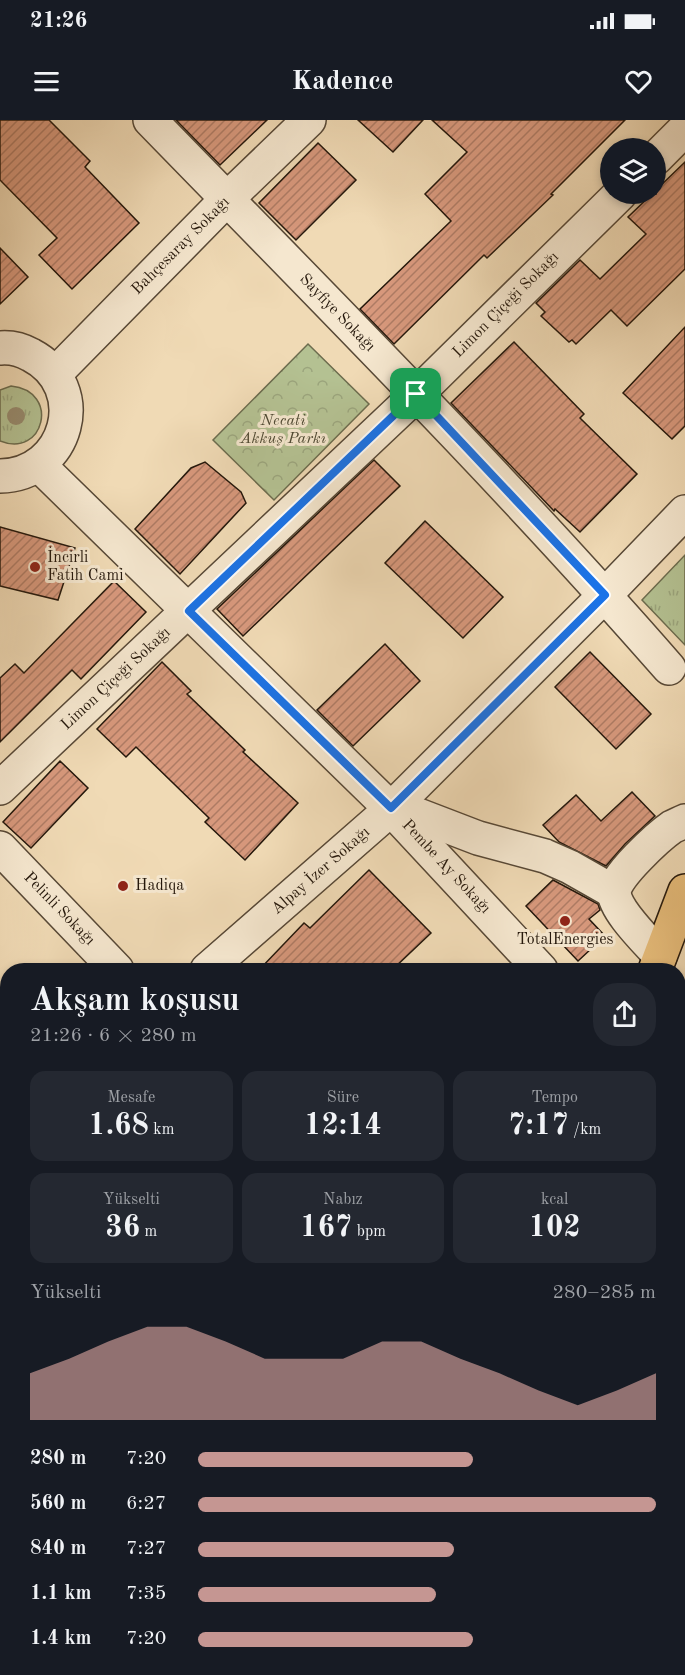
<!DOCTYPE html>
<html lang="tr">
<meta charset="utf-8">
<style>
:root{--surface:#171b24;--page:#242831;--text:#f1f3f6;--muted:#9ea1a6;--accent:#c59692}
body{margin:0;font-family:"Old Standard TT",serif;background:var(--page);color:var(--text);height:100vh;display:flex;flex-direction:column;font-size:22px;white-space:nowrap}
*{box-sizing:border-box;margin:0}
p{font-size:20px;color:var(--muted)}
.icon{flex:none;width:33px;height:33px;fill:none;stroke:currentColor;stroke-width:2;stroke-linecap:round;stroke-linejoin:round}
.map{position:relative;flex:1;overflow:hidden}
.panel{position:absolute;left:0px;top:843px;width:686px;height:712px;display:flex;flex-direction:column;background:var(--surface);border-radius:24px 24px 0 0;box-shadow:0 3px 9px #0003}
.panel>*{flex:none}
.controls{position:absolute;left:600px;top:18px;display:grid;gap:12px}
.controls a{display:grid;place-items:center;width:66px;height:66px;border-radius:50%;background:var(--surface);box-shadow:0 3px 9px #0003;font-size:30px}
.pin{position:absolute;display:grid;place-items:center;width:51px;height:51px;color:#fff;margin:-26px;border-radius:12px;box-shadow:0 3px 9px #0006}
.round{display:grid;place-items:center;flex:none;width:63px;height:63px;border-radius:24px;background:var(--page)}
.overview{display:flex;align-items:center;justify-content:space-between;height:102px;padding:0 30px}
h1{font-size:33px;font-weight:800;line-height:45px}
.stats{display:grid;grid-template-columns:repeat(3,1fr);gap:9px;height:102px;padding:6px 30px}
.stats div{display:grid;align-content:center;border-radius:15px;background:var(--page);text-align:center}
.stats b{font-size:30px;font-weight:800}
.stats small{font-size:16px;font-weight:400}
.stats p{font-size:16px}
.chart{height:168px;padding:12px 30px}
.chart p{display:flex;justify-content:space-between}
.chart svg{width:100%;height:108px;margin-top:6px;fill:var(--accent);opacity:.7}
ul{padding:0 30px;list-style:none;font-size:20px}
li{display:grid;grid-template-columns:96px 72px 1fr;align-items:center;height:45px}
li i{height:15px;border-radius:8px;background:var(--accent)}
.status{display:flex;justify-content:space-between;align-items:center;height:42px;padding:0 30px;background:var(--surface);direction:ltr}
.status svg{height:16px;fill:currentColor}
header{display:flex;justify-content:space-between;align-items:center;height:78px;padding:0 30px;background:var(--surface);font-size:27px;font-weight:800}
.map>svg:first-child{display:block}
.grass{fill:url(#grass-tufts);stroke:#6c6c4e;stroke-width:1.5}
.park{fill:url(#park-crowns);stroke:#6c6c4e;stroke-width:1.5}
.building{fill:url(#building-hatch);stroke:#24170b;stroke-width:1.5}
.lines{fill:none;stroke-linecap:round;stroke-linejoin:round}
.minor-casing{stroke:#574836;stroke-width:36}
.major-casing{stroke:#24170b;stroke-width:36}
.highway-casing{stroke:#24170b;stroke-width:36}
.minor{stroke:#f5e7cf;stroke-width:33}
.major{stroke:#e8bd7a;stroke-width:33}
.highway{stroke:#e8bd7a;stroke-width:33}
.tree{fill:#978b6e}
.route-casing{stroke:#fff;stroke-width:12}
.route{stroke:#1a73e8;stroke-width:8}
.poi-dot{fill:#8f2418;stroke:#f5e7cf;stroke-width:2}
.labels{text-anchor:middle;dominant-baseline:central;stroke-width:6;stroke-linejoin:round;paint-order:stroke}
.street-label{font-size:16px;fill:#24170b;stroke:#f5e7cf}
.park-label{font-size:16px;font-style:italic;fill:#4f4a34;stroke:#f5e7cf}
.poi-label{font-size:16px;fill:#24170b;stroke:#f5e7cf;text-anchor:start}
</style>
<div class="status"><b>21:26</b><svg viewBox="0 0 49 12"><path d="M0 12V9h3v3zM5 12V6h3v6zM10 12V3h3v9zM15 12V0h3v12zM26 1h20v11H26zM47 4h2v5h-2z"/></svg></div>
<header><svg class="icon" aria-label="menu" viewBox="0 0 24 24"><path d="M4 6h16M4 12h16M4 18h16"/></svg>Kadence<svg class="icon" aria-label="heart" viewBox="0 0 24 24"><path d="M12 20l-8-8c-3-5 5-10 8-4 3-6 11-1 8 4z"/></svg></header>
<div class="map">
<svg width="685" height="1555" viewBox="0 0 685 1555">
<defs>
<pattern id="grass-tufts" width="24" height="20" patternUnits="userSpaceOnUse" patternTransform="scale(1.5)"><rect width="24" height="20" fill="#b4c192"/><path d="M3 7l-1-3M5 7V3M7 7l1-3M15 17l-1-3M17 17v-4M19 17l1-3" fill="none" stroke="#9ba57d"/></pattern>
<pattern id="park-crowns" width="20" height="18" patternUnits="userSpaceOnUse" patternTransform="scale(1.5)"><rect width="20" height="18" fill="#b4c192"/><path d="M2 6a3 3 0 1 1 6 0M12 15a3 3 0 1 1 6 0" fill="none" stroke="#9ba57d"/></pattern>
<pattern id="building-hatch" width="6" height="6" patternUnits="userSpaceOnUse" patternTransform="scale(1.5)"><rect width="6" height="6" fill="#d7987c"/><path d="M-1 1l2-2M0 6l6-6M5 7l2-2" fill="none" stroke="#ae7b64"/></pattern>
</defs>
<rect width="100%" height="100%" fill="#f0dab5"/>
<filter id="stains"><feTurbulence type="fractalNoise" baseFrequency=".00333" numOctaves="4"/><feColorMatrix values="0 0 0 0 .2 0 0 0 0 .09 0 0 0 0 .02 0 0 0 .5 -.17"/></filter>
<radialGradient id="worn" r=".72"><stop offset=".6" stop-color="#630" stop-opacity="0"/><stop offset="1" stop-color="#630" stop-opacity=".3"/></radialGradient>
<g class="grass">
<path d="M 11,266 C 61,271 44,339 0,321 L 0,270 Z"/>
<polygon points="685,435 685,525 642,480"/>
</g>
<polygon class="park" points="308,224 369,284 274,380 213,320"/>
<g class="building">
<polygon points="0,0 49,0 90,41 85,47 139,103 72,169 39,135 57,118 0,60"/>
<polygon points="176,0 267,0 220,45"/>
<polygon points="358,0 423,0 393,32"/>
<polygon points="432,0 625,0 551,74 553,75 487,138 484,135 394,224 360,189 451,101 425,74 467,32"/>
<polygon points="318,23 356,60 296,120 259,83"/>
<polygon points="685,42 685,149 627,206 611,190 576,224 572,220 569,222 541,196 545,192 536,183 580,140 600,159 646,114 628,97 652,74 656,74 656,70"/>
<polygon points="0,128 28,157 0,184"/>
<polygon points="685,207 685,306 672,319 623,273"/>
<polygon points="514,222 584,294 580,298 637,354 580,412 555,389 554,391 451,283"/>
<polygon points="374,340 400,366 243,516 217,489"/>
<polygon points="205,342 241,372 246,383 180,454 135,409 191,348"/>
<polygon points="425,401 503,477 463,518 385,443"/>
<polygon points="0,407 75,428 58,480 0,466"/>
<polygon points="114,461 146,492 81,559 72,550 0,622 0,558 15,544 24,553"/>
<polygon points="385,524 420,561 353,626 317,590"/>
<polygon points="590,532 651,594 616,629 555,567"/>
<polygon points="162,542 191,571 187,574 245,630 243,632 298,683 245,740 205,702 209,698 136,627 126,637 97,609"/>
<polygon points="60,641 88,668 31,728 3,702"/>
<polygon points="632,672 655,696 625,724 606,746 559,722 543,705 576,675 601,701"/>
<polygon points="369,750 431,813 392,850 259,850 304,803 310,808"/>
<polygon points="553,760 598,784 600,790 589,799 605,816 578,841 526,786"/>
</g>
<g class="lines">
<g class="minor-casing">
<g id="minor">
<path d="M 150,0 C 325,180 503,358 669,548"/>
<polyline points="656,38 685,9"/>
<path d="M 0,228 C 11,227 22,230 31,235 C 92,267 68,355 0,356"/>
<polyline points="55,254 227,79 309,0"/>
<polyline points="39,345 391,689 541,850"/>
<polyline points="0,668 416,275 620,74"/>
<polyline points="391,689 405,690 478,718 545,736 570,747 614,772"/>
<polyline points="0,728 117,850"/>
<path d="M 660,836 C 648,822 615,791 614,772 C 614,757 659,716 672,707 C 676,705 681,703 685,701"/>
<polyline points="207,850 391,689 605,475 685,392"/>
<polyline points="0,1035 8,1029"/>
<polyline points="678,1202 685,1189"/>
<polyline points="678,1266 685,1252"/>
<polyline points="0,1343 8,1350"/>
<polyline points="198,1548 204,1555"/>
<polyline points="489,1555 493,1548"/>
<polyline points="529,1555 532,1548"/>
</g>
</g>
<g class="major-casing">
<g id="major">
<polyline points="655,850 685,771"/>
<polyline points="678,907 685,898"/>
<polyline points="678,1042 685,1030"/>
<polyline points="678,1440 685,1427"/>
<polyline points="403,1555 407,1548"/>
<polyline points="612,1555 617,1548"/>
</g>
</g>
<g class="highway-casing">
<g id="highway">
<polyline points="678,1136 685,1122"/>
<polyline points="678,1348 685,1335"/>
<polyline points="461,1555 465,1548"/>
<polyline points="557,1555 561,1548"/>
</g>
</g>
<use href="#minor" class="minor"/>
<use href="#major" class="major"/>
<use href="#highway" class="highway"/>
</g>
<circle class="tree" cx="16" cy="296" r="9"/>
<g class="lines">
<g class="route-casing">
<polygon id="route" points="416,274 605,475 391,688 189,491"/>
</g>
<use href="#route" class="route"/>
</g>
<g class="poi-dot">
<circle cx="35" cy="447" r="6"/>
<circle cx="123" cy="766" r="6"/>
<circle cx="565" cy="801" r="6"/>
</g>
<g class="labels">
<g class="street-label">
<text transform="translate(181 126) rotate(-45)">Bahçesaray Sokağı</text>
<text transform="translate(506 185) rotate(-45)">Limon Çiçeği Sokağı</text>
<text transform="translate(337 193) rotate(46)">Sayfiye Sokağı</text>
<text transform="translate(116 559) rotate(-43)">Limon Çiçeği Sokağı</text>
<text transform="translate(446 747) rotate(47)">Pembe Ay Sokağı</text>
<text transform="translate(321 751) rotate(-41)">Alpay İzer Sokağı</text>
<text transform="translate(59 789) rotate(46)">Pelinli Sokağı</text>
</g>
<g class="park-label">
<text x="283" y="301">Necati<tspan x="283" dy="18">Akkuş Parkı</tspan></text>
</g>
<g class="poi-label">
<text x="47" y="438">İncirli<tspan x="47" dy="18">Fatih Cami</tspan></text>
<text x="135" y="766">Hadiqa</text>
<text x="565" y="820" text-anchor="middle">TotalEnergies</text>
</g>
</g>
<rect width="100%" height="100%" filter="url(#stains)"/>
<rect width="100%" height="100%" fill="url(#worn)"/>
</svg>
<div class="controls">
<a><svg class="icon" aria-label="layers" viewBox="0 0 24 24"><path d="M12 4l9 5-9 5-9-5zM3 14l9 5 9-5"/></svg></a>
</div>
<div class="pin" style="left:416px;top:274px;background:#1e9e55"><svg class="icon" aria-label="arrive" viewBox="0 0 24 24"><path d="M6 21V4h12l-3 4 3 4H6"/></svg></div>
<section class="panel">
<div class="overview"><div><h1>Akşam koşusu</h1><p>21:26 · 6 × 280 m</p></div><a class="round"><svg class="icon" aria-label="share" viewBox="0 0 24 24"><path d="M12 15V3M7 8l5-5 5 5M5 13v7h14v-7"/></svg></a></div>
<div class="stats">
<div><p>Mesafe</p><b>1.68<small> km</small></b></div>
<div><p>Süre</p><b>12:14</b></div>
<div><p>Tempo</p><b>7:17<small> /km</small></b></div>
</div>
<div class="stats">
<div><p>Yükselti</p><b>36<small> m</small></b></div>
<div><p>Nabız</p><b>167<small> bpm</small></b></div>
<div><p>kcal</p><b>102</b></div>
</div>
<div class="chart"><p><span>Yükselti</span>280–285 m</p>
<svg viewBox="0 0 160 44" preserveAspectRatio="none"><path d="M0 44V25L10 19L20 12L30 6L40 6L50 12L60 19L70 19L80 19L90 12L100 12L110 19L120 25L130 32L140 38L150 32L160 25V44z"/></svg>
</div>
<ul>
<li><b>280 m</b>7:20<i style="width:60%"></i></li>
<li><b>560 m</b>6:27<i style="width:100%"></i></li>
<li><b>840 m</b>7:27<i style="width:56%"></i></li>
<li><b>1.1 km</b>7:35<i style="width:52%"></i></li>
<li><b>1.4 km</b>7:20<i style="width:60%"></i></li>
</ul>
</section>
</div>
